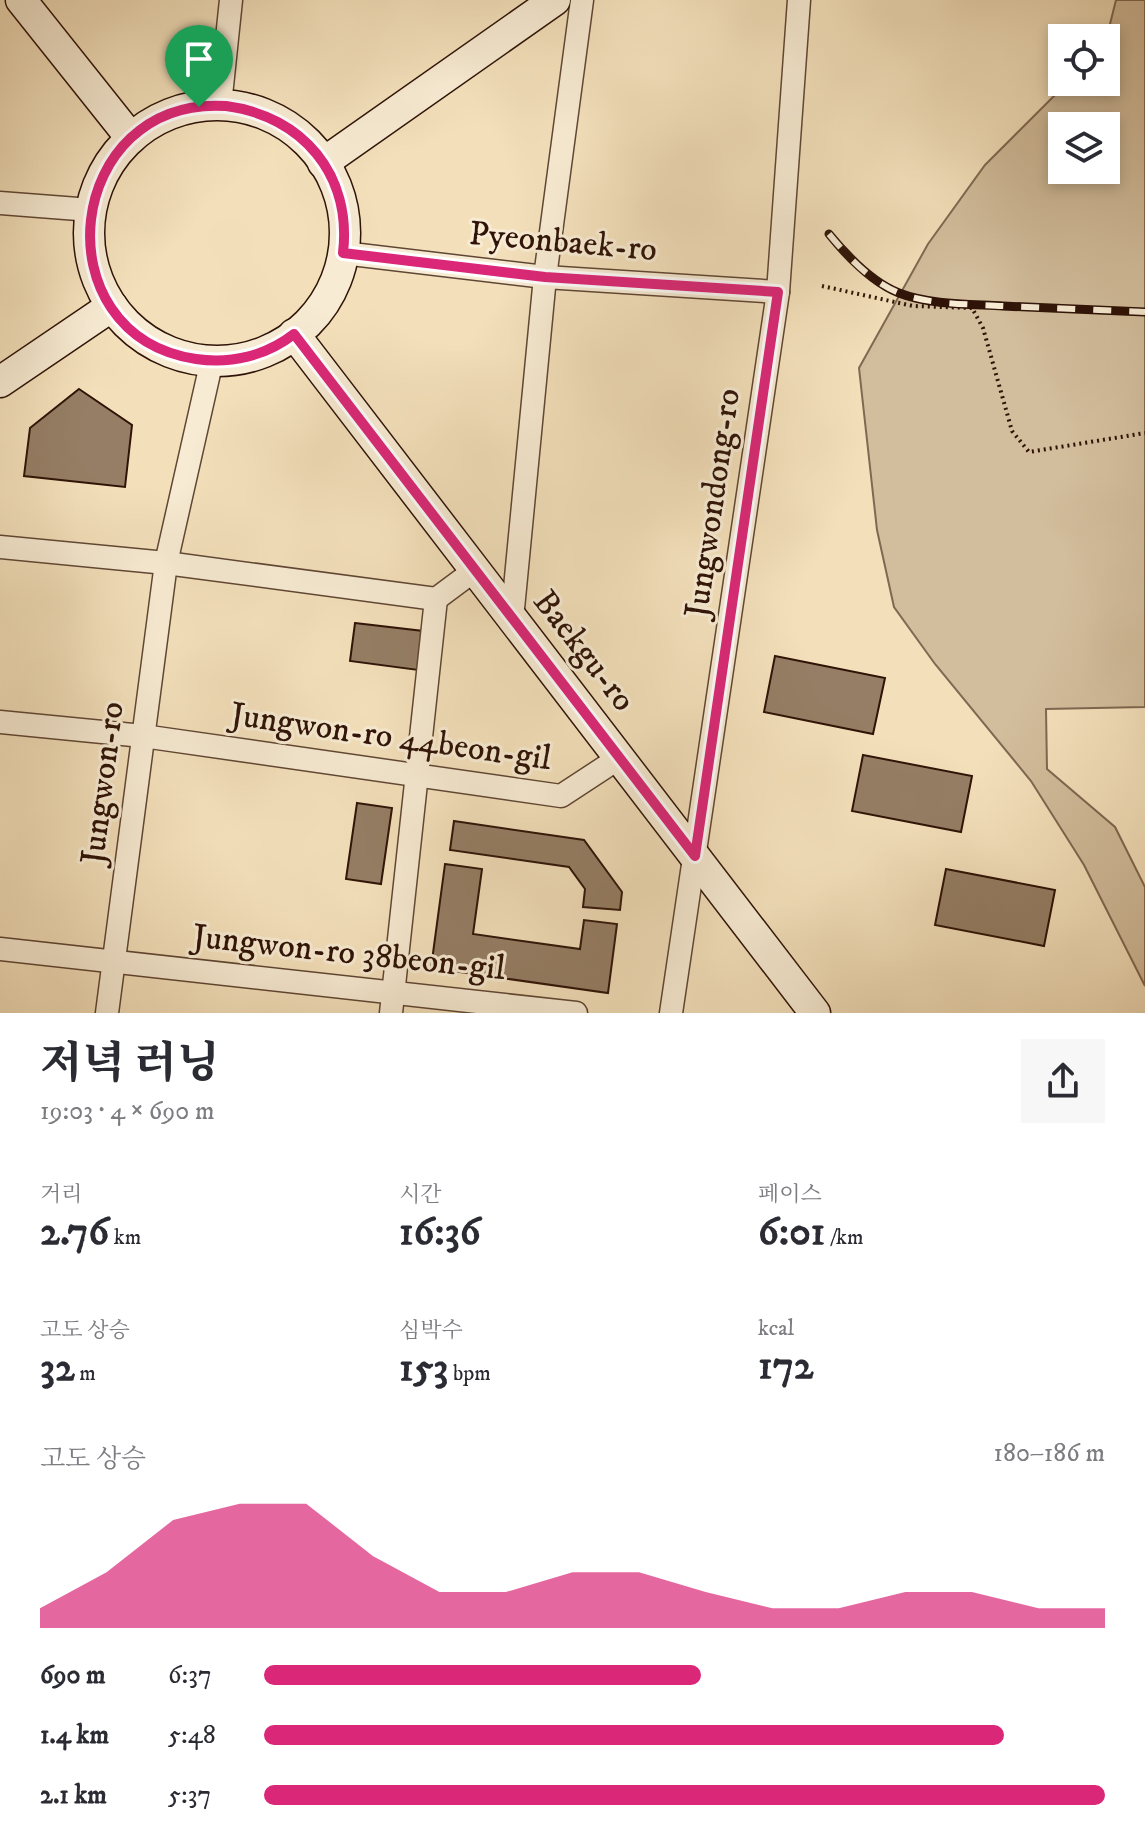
<!DOCTYPE html>
<html lang="ko">
<meta charset="utf-8">
<style>
:root{--surface:#fff;--page:#f7f7f7;--text:#2b2b33;--muted:#7c7c81;--accent:#db2777}
body{margin:0;font-family:"IM FELL DW Pica","Noto Serif KR",serif;background:var(--page);color:var(--text);height:100vh;display:flex;flex-direction:column;font-size:30px;white-space:nowrap}
*{box-sizing:border-box;margin:0}
p{font-size:26px;color:var(--muted)}
.icon{flex:none;width:44px;height:44px;fill:none;stroke:currentColor;stroke-width:2;stroke-linecap:round;stroke-linejoin:round}
.map{position:relative;height:1013px;overflow:hidden}
.panel{display:flex;flex-direction:column;background:var(--surface);flex:1}
.panel>*{flex:none}
.fabs{position:absolute;left:1048px;top:24px;display:grid;gap:16px}
.fabs a{display:grid;place-items:center;width:72px;height:72px;border-radius:0px;background:var(--surface);box-shadow:0 4px 12px #0003;font-size:40px}
.pin{position:absolute;display:grid;place-items:center;width:68px;height:68px;color:#fff;margin:-82px -34px;border-radius:50% 50% 50% 0;rotate:-45deg;box-shadow:0 0 8px #0007}
.pin .icon{rotate:45deg}
.round{display:grid;place-items:center;flex:none;width:84px;height:84px;border-radius:0px;background:var(--page)}
.head{display:flex;align-items:center;justify-content:space-between;height:136px;padding:0 40px}
h1{font-size:44px;font-weight:800;line-height:60px}
.metrics{display:grid;grid-template-columns:repeat(3,1fr);gap:12px;height:136px;padding:8px 40px}
.metrics div{display:grid;align-content:center}
.metrics b{font-size:40px;font-weight:800}
.metrics small{font-size:22px;font-weight:400}
.metrics p{font-size:22px}
.chart{height:224px;padding:16px 40px}
.chart p{display:flex;justify-content:space-between}
.chart svg{width:100%;height:144px;margin-top:8px;fill:var(--accent);opacity:.7}
ul{padding:0 40px;list-style:none;font-size:26px}
li{display:grid;grid-template-columns:128px 96px 1fr;align-items:center;height:60px}
li i{height:20px;border-radius:10px;background:var(--accent)}
.map>svg:first-child{display:block}
.green{fill:#d2bd9c;stroke:#806852;stroke-width:2;fill-rule:evenodd}
.building{fill:#957e65;stroke:#2f1307;stroke-width:2}
.lines{fill:none;stroke-linecap:round;stroke-linejoin:round}
.street-casing{stroke:#604634;stroke-width:25}
.secondary-casing{stroke:#2f1307;stroke-width:33}
.path{stroke:#2f1307;stroke-width:4;stroke-dasharray:2 4;stroke-linecap:butt}
.street{stroke:#f7ebd3;stroke-width:22}
.secondary{stroke:#f7ebd3;stroke-width:30}
.rail-casing{stroke:#2f1307;stroke-width:9}
.rail{stroke:#f7ebd3;stroke-width:6;stroke-dasharray:18;stroke-linecap:butt}
.route-casing{stroke:#fff;stroke-width:16}
.route{stroke:#db2777;stroke-width:10}
.labels{text-anchor:middle;dominant-baseline:central;stroke-width:6;stroke-linejoin:round;paint-order:stroke}
.street-label{font-size:34px;fill:#2f1307;stroke:#f7ebd3}
</style>
<div class="map">
<svg width="1145" height="1013" viewBox="0 0 1145 1013">
<rect width="100%" height="100%" fill="#f3e0bb"/>
<filter id="stains"><feTurbulence type="fractalNoise" baseFrequency=".0025" numOctaves="4"/><feColorMatrix values="0 0 0 0 .2 0 0 0 0 .09 0 0 0 0 .02 0 0 0 .5 -.17"/></filter>
<radialGradient id="worn" r=".72"><stop offset=".6" stop-color="#630" stop-opacity="0"/><stop offset="1" stop-color="#630" stop-opacity=".3"/></radialGradient>
<path class="green" d="M 1116,0 L 1145,0 L 1145,707 L 1046,709 L 1047,769 L 1115,827 L 1145,887 L 1145,986 L 1084,865 L 1031,781 L 935,664 L 894,607 L 877,530 L 859,368 L 928,244 L 985,165 L 1068,82 L 1106,82 L 1106,40 ZM 1062,126 L 1106,126 L 1106,170 L 1062,170 Z"/>
<g class="building">
<polygon points="79,389 132,425 125,487 24,476 30,428"/>
<polygon points="355,623 423,631 418,670 350,661"/>
<polygon points="775,656 885,678 873,734 764,712"/>
<polygon points="863,755 972,776 961,832 852,811"/>
<polygon points="357,803 392,808 381,884 346,879"/>
<polygon points="454,821 584,840 622,892 620,910 583,907 585,889 569,867 450,850"/>
<polygon points="445,864 482,869 473,934 580,949 584,920 617,924 608,993 431,968"/>
<polygon points="946,869 1055,890 1044,946 935,925"/>
</g>
<g class="lines">
<g class="street-casing">
<g id="street">
<polyline points="220,105 231,0"/>
<polyline points="0,203 91,210"/>
<polyline points="343,253 545,277 778,292"/>
<polyline points="0,547 166,563 436,599"/>
<polyline points="436,599 475,570"/>
<polyline points="512,619 545,277 582,0"/>
<polyline points="0,722 143,736 561,796 619,758"/>
<polyline points="0,949 576,1013"/>
<polyline points="107,1013 166,563 212,360"/>
<polyline points="391,1013 436,599"/>
<polyline points="671,1013 778,292 799,0"/>
</g>
</g>
<g class="secondary-casing">
<g id="secondary">
<polyline points="21,0 131,138"/>
<circle cx="217" cy="233" r="128"/>
<polyline points="323,163 555,0"/>
<polyline points="294,334 815,1013"/>
<polyline points="0,382 112,306"/>
</g>
</g>
<polyline class="path" points="822,286 913,306 972,308 983,328 1012,431 1029,452 1145,433"/>
<use href="#street" class="street"/>
<use href="#secondary" class="secondary"/>
<g class="rail-casing">
<path id="rail" d="M 829,234 C 847,256 871,282 899,293 C 930,305 970,304 1003,306 C 1050,308 1098,310 1145,312"/>
</g>
<use href="#rail" class="rail"/>
</g>
<g class="lines">
<g class="route-casing">
<path id="route" d="M 226,106 C 303,116 352,175 343,253 L 545,277 L 778,292 L 695,856 L 294,334 C 266,356 231,364 196,359 C 38,335 64,96 226,106 Z"/>
</g>
<use href="#route" class="route"/>
</g>
<g class="labels">
<g class="street-label">
<text transform="translate(563 242) rotate(5)">Pyeonbaek-ro</text>
<text transform="translate(713 503) rotate(-82)">Jungwondong-ro</text>
<text transform="translate(584 651) rotate(52)">Baekgu-ro</text>
<text transform="translate(391 737) rotate(8)">Jungwon-ro 44beon-gil</text>
<text transform="translate(103 783) rotate(-83)">Jungwon-ro</text>
<text transform="translate(349 953) rotate(6)">Jungwon-ro 38beon-gil</text>
</g>
</g>
<rect width="100%" height="100%" filter="url(#stains)"/>
<rect width="100%" height="100%" fill="url(#worn)"/>
</svg>
<div class="fabs">
<a><svg class="icon" aria-label="locate" viewBox="0 0 24 24"><circle cx="12" cy="12" r="6"/><path d="M12 2v4M12 18v4M2 12h4M18 12h4"/></svg></a>
<a><svg class="icon" aria-label="layers" viewBox="0 0 24 24"><path d="M12 4l9 5-9 5-9-5zM3 14l9 5 9-5"/></svg></a>
</div>
<div class="pin" style="left:199px;top:107px;background:#1e9e55"><svg class="icon" aria-label="arrive" viewBox="0 0 24 24"><path d="M6 21V4h12l-3 4 3 4H6"/></svg></div>
</div>
<section class="panel">
<div class="head"><div><h1>저녁 러닝</h1><p>19:03 · 4 × 690 m</p></div><a class="round"><svg class="icon" aria-label="share" viewBox="0 0 24 24"><path d="M12 15V3M7 8l5-5 5 5M5 13v7h14v-7"/></svg></a></div>
<div class="metrics">
<div><p>거리</p><b>2.76<small> km</small></b></div>
<div><p>시간</p><b>16:36</b></div>
<div><p>페이스</p><b>6:01<small> /km</small></b></div>
</div>
<div class="metrics">
<div><p>고도 상승</p><b>32<small> m</small></b></div>
<div><p>심박수</p><b>153<small> bpm</small></b></div>
<div><p>kcal</p><b>172</b></div>
</div>
<div class="chart"><p><span>고도 상승</span>180–186 m</p>
<svg viewBox="0 0 160 44" preserveAspectRatio="none"><path d="M0 44V38L10 27L20 11L30 6L40 6L50 22L60 33L70 33L80 27L90 27L100 33L110 38L120 38L130 33L140 33L150 38L160 38V44z"/></svg>
</div>
<ul>
<li><b>690 m</b>6:37<i style="width:52%"></i></li>
<li><b>1.4 km</b>5:48<i style="width:88%"></i></li>
<li><b>2.1 km</b>5:37<i style="width:100%"></i></li>
</ul>
</section>
